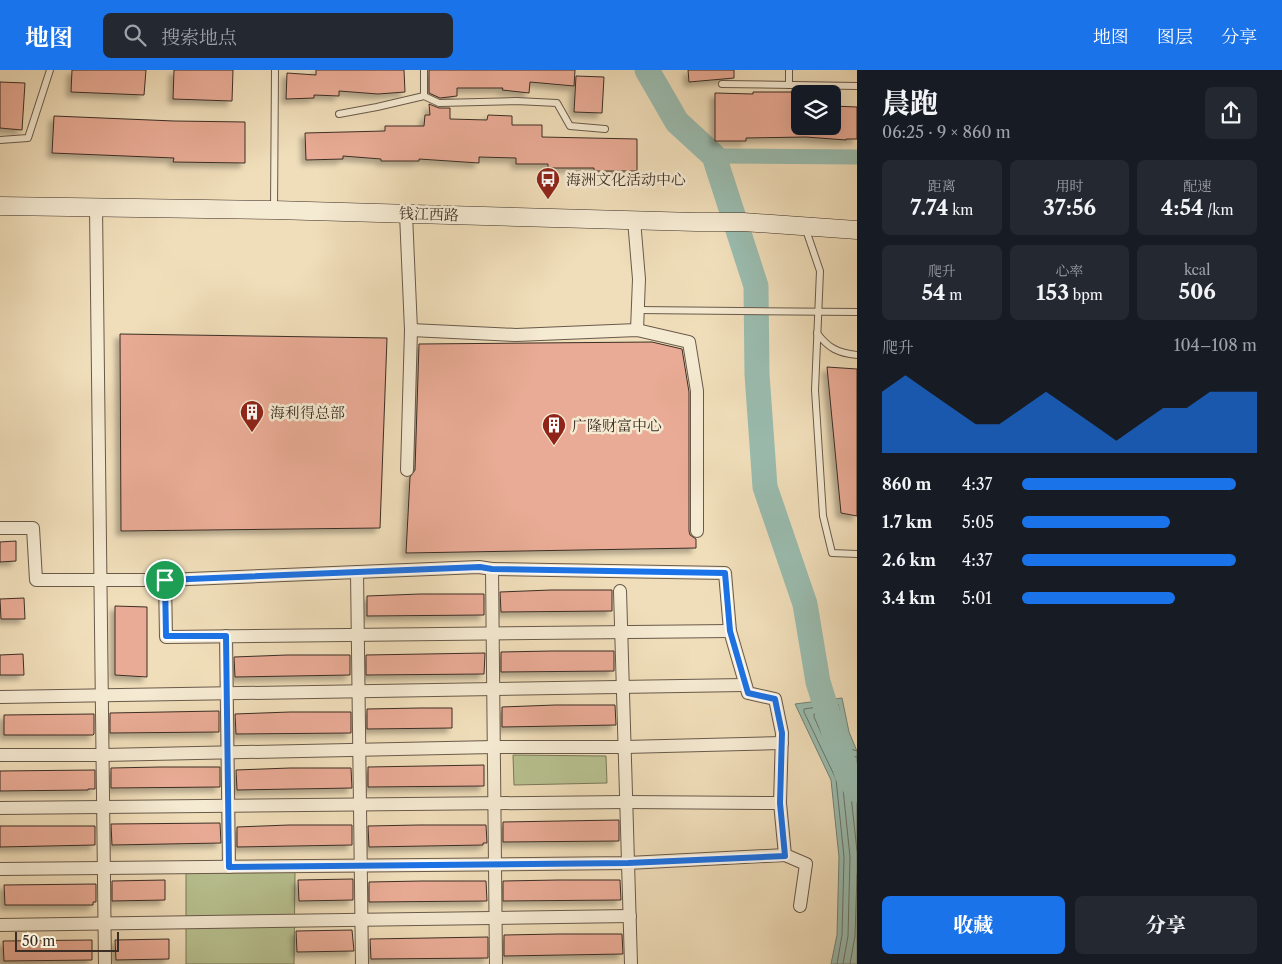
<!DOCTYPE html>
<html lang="zh">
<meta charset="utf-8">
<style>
:root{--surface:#171b24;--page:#242831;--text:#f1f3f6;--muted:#9ea1a6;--accent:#1a73e8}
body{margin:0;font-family:"Libre Caslon Text","Noto Serif SC",serif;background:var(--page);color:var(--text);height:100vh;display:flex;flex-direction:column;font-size:19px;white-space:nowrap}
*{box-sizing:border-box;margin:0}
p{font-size:16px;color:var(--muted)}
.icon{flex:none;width:28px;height:28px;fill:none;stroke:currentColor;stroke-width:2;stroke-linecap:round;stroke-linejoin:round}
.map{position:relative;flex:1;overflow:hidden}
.sheet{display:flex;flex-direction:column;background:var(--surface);width:425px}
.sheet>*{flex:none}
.fabs{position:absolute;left:791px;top:15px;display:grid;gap:10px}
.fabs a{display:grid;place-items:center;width:50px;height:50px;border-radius:8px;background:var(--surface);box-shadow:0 5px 20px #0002;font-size:25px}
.scale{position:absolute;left:15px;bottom:12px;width:104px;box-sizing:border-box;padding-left:5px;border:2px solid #3c2e24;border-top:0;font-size:14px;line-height:18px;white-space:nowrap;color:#3c2e24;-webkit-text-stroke:4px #f5ead2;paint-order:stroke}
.pin{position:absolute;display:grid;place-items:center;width:42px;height:42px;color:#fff;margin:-21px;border:2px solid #fff;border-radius:50%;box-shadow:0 1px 5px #0007}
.round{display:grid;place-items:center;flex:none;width:52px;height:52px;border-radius:8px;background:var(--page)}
.summary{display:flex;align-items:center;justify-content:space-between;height:85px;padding:0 25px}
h1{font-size:28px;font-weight:800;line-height:38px}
.metrics{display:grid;grid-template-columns:repeat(3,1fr);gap:8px;height:85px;padding:5px 25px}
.metrics div{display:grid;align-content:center;border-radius:8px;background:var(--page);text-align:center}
.metrics b{font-size:21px;font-weight:800}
.metrics small{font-size:14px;font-weight:400}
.metrics p{font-size:14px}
.chart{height:140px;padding:10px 25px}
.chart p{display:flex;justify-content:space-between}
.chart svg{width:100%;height:90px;margin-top:5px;fill:var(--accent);opacity:.7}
.action{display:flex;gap:10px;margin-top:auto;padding:10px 25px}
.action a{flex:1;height:58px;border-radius:8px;background:var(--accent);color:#fff;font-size:20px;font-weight:800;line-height:58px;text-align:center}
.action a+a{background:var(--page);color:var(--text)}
ul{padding:0 25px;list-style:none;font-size:16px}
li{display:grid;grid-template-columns:80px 60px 1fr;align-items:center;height:38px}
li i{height:12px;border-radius:6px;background:var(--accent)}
header{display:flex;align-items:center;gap:30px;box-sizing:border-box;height:70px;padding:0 25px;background:var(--accent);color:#fff}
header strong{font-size:24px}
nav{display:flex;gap:28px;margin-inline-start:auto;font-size:18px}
.search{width:350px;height:45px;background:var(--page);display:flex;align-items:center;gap:12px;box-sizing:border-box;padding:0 18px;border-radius:8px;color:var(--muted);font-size:19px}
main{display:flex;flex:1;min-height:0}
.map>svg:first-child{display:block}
.green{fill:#b8c190;stroke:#7a785a}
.water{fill:#9abcaf;stroke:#748377}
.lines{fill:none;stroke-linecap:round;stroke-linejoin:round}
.shore{stroke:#6b756a;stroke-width:1}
.canal{stroke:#9abcaf;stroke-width:15}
.river{stroke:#9abcaf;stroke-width:25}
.building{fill:#e9ab95;stroke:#3c2e24;filter:url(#shadow)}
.service-casing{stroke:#695a4a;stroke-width:8}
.minor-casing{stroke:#695a4a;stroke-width:14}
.secondary-casing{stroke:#3c2e24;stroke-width:19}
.service{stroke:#f5ead2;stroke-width:6}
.minor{stroke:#f5ead2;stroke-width:12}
.secondary{stroke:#f5ead2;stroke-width:18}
.route-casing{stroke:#fff;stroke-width:10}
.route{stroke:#1a73e8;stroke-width:6}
.labels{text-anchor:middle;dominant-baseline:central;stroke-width:5;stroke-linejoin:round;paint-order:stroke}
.poi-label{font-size:15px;fill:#3c2e24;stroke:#f5ead2;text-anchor:start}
.street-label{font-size:15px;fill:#3c2e24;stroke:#f5ead2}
</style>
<header>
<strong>地图</strong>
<div class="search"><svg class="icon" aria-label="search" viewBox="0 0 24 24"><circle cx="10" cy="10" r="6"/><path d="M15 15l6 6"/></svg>搜索地点</div>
<nav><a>地图</a><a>图层</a><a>分享</a></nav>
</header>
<main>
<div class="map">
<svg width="857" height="894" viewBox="0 0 857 894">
<defs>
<filter id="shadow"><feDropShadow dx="-4.5" dy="4.5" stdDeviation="2.5" flood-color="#0004"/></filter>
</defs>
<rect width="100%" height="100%" fill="#f0deba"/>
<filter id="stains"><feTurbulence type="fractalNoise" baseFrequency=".004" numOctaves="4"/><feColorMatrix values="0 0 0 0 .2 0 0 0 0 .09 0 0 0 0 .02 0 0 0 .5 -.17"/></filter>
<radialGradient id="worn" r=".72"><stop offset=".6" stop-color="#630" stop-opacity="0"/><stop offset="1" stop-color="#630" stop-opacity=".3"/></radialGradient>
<g class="green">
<polygon points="513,685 606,686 607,713 514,715"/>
<polygon points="295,802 294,894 186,894 186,803"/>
</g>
<polygon class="water" points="842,628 849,662 857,681 857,894 831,894 837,865 839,787 831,710 795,634"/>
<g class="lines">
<g class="shore">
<polyline points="857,695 848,693 845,696 849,707 857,781"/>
<polyline points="837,894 842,865 844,787 836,709 804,642 804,639 838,634 844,663 851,679 857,681"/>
<path d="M 843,894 L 848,866 L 850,787 L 842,709 L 814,647 L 814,644 L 833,642 C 837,656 837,686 857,687"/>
<polyline points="850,894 855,866 857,804"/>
</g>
<polyline class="canal" points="714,86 857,87"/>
<polyline class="river" points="647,0 677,52 714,86 756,216 757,304 765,417 805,534 818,612 847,704 857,720"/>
</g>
<g class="building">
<polygon points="72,0 146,0 144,25 71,22"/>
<polygon points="174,0 233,0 232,31 173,29"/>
<polygon points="316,0 404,0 405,22 378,24 339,21 339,26 314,25 314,28 286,29 287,3 316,5"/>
<polygon points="429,0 575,0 574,16 530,12 529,23 502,20 503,18 457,18 457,26 440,28 429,23"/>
<polygon points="688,0 734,0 734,8 689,12"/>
<polygon points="576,6 604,7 602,43 574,42"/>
<polygon points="0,12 25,13 22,60 0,58"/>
<polygon points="753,22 800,22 800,56 832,56 832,36 857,37 857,69 846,69 846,70 806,67 746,68 746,71 715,71 715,23 753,24"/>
<polygon points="429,34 439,38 450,38 450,49 487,50 488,45 512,46 512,55 542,55 542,67 637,69 637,101 594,101 594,98 548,98 548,94 516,94 516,88 479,87 479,93 419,89 419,91 381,91 381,89 343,86 343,89 306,90 305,63 385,61 385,56 424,56 425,45 430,45"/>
<polygon points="54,46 174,51 245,52 245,93 173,92 174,88 52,83"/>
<polygon points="120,264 387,268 380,458 121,461"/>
<polygon points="652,272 682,279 689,322 689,461 690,465 696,469 696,478 406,483 410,407 415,400 419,274"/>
<polygon points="827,297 857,299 857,446 841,443"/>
<polygon points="16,471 16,491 0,492 0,472"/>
<polygon points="551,520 612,520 612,541 501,542 500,522"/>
<polygon points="420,524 484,524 484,545 367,546 367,526"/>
<polygon points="24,528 25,549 1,549 0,529"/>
<polygon points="115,536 147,537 147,607 115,605"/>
<polygon points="552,581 614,581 614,601 501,602 501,582"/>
<polygon points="485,583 484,604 366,605 366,585"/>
<polygon points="23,584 24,605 0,605 0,585"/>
<polygon points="287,585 350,585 350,605 235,607 234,587"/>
<polygon points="555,635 615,635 616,655 502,657 502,637"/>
<polygon points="420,638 452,638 452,658 367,659 367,639"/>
<polygon points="219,641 219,662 110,663 110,643"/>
<polygon points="290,642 351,642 351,663 236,664 235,644"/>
<polygon points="94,644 94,664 93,665 4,665 4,645"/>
<polygon points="484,695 484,716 368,717 368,697"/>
<polygon points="160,697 220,697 220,717 111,718 111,698"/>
<polygon points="290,698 351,698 352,718 237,720 236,700"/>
<polygon points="95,700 95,719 88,719 88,720 0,721 0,701"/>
<polygon points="619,750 619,771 503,772 503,752"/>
<polygon points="220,753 221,773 112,775 111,754"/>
<polygon points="289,755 352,755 352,775 237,777 237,757"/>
<polygon points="419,755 486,755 487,773 483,773 483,775 369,777 368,756"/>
<polygon points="0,756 95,756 95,775 0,777"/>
<polygon points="353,809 353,830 299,831 298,810"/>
<polygon points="165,810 165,830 112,831 112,811"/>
<polygon points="558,810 620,810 621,830 503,831 503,811"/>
<polygon points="422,811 486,811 487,831 369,832 369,812"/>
<polygon points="96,814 96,832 93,832 93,835 5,835 4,815"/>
<polygon points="352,860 354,881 297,882 296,861"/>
<polygon points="558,864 622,864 623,884 504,886 504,865"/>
<polygon points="488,867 488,888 371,889 370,869"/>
<polygon points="169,869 169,889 116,890 115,870"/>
<polygon points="92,870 92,890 4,891 3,871"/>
</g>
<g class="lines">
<g class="service-casing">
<g id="service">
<polyline points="722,14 857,16"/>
<polyline points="789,15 789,0"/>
<polyline points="424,26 424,0"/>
<polyline points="339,44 377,37 424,26 439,33 516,31 557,33 570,56 605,59"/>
<polyline points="0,70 28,68 50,0"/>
<polyline points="274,139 275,0"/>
<polyline points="805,157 820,201 815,320 823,446 832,483 857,484"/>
<polyline points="638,240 857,242"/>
<path d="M 817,263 C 828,278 838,283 857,285"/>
</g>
</g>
<g class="minor-casing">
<g id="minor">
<polyline points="96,137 105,894"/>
<polyline points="406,144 411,260 407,400"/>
<polyline points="634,150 639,209 637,260"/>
<polyline points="411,260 516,265 637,260 689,272 697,321 697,461"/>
<polyline points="0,458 33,458 36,510 165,510 479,497 492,499 496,894"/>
<polyline points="492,499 725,503 730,561 748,623 775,629 782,663 780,733 785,785 806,794 800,836"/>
<polyline points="357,502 362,894"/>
<polyline points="165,510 166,567 730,561"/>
<polyline points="620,521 631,894"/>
<polyline points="226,566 229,797"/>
<polyline points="0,627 744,615"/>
<polyline points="0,685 103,685 494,677 625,677 782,673"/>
<polyline points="0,738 626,732 780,733"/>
<polyline points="0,799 628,793 785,785"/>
<polyline points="0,855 630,846"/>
</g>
</g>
<g class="secondary-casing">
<polyline id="secondary" points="0,136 274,140 696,152 743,152 857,160"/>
</g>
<use href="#service" class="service"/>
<use href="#minor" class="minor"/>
<use href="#secondary" class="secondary"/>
</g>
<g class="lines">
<g class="route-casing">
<polygon id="route" points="480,497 492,499 725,503 730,561 748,623 775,629 782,663 780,733 785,786 628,793 229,797 226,566 166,566 165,510"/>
</g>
<use href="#route" class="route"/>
</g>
<defs>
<g id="bus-pin" transform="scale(1.25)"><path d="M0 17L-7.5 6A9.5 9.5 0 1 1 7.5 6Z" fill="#8f2418" stroke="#f5ead2"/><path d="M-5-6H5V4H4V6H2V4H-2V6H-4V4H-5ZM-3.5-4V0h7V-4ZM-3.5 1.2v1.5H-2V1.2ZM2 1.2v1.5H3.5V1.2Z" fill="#fff"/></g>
<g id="building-pin" transform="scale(1.25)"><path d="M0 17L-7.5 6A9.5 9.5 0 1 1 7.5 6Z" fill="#8f2418" stroke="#f5ead2"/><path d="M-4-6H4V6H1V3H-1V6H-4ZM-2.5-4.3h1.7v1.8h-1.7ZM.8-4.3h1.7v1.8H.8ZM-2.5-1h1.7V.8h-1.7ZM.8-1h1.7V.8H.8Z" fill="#fff"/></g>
</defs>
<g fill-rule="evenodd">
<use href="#bus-pin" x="548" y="109"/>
<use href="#building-pin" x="252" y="342"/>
<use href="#building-pin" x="554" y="355"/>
</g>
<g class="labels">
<g class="poi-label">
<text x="566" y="109">海洲文化活动中心</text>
<text x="270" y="342">海利得总部</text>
<text x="572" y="355">广隆财富中心</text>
</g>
<g class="street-label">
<text transform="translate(429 144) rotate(2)">钱江西路</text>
</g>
</g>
<rect width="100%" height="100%" filter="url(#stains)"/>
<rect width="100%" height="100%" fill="url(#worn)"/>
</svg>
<div class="fabs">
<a><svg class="icon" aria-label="layers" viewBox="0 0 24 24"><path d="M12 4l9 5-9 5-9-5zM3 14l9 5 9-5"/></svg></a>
</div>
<div class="scale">50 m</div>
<div class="pin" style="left:165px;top:510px;background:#1e9e55"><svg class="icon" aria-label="arrive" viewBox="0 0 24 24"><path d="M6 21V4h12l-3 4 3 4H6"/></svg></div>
</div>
<section class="sheet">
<div class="summary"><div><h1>晨跑</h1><p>06:25 · 9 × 860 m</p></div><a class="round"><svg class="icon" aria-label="share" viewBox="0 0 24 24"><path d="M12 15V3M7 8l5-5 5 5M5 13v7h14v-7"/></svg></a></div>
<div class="metrics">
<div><p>距离</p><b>7.74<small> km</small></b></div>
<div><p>用时</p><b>37:56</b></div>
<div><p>配速</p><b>4:54<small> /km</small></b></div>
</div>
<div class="metrics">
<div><p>爬升</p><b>54<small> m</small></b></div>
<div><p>心率</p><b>153<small> bpm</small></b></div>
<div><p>kcal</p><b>506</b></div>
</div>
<div class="chart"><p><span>爬升</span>104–108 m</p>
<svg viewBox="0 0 160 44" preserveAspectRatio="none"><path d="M0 44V14L10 6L20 14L30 22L40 30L50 30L60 22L70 14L80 22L90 30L100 38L110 30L120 22L130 22L140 14L150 14L160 14V44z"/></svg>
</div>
<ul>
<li><b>860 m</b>4:37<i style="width:91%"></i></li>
<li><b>1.7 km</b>5:05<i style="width:63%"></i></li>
<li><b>2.6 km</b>4:37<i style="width:91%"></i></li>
<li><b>3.4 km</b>5:01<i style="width:65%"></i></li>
</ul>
<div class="action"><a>收藏</a><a>分享</a></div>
</section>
</main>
